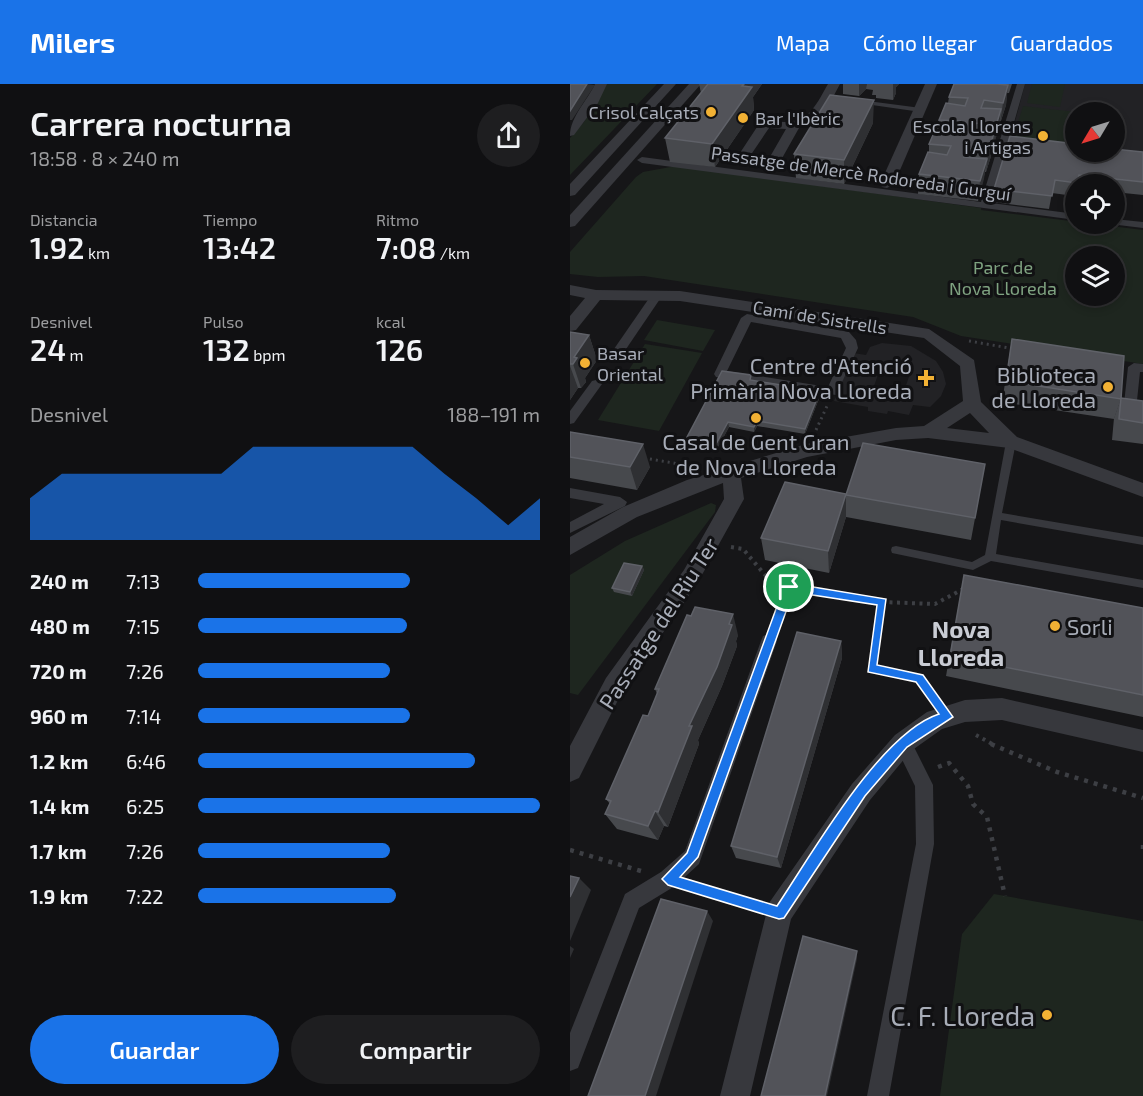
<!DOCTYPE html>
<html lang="es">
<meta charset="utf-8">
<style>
:root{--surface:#101012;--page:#1e1e20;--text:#f1f3f6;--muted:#9c9d9f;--line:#303032;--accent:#1a73e8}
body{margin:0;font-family:"Exo 2",sans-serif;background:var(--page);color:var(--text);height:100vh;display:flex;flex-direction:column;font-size:22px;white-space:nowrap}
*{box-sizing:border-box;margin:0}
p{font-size:20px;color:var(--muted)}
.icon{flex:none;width:33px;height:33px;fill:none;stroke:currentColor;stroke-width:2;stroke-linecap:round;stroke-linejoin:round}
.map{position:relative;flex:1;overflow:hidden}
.panel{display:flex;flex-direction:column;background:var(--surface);width:570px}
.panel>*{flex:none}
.needle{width:39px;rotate:232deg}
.tools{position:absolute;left:495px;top:18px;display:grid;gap:12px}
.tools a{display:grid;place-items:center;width:60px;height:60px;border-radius:50%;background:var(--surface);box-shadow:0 3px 9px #0003,0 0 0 2px var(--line);font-size:30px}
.pin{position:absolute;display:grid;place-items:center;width:51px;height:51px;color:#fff;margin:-26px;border:3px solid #fff;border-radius:50%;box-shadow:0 2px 6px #0007}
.round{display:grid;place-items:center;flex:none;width:63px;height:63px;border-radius:32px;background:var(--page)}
.headline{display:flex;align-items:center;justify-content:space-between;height:102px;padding:0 30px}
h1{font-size:33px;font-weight:600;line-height:45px}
.figures{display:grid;grid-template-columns:repeat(3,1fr);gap:9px;height:102px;padding:6px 30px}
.figures div{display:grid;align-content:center}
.figures b{font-size:30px;font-weight:600}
.figures small{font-size:16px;font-weight:400}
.figures p{font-size:16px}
.chart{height:168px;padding:12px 30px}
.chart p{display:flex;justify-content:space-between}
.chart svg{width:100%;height:108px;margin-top:6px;fill:var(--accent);opacity:.7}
.primary-button{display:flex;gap:12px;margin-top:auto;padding:12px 30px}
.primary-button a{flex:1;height:69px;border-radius:36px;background:var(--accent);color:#fff;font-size:24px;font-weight:600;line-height:69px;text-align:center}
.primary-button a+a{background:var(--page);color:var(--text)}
ul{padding:0 30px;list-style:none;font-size:20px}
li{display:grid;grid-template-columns:96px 72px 1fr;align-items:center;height:45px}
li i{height:15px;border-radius:8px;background:var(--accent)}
header{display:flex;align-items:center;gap:36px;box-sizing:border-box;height:84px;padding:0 30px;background:var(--accent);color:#fff}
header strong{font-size:28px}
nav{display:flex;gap:33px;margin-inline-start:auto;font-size:21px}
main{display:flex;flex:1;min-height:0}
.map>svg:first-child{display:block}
.built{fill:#222225;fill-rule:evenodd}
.green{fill:#1e261f;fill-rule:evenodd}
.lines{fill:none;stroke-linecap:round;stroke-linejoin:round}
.path-far2{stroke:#3d3f44;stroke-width:3;stroke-dasharray:2 4;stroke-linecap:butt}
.path-far1{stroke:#3d3f44;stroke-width:4;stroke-dasharray:3 4.5;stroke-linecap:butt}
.path{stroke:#3d3f44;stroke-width:4.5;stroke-dasharray:4 6;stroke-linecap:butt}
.service{fill:#37383d;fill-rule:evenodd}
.pedestrian{fill:#37383d;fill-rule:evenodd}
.minor{fill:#37383d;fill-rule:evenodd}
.wall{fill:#47494d}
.shaded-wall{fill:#2f3033}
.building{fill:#525359;stroke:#5f6168;stroke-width:1.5}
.route{fill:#1a73e8;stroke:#fff;stroke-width:1.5;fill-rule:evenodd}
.poi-dot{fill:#f2b134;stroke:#111113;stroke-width:2}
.labels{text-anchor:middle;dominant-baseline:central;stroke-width:6;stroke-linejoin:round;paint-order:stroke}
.far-poi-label{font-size:18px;fill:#a8adb8;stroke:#111113;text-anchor:end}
.far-street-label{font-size:18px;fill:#a8adb8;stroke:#111113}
.far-park-label{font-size:18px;fill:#7fa381;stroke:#111113}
.poi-label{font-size:22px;fill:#a8adb8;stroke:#111113;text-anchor:end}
.street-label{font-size:22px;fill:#a8adb8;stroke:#111113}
.neighbourhood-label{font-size:24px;font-weight:bold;fill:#c9ccd4;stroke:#111113}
.near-poi-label{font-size:27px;fill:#a8adb8;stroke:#111113;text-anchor:end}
</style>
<header>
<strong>Milers</strong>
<nav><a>Mapa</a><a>Cómo llegar</a><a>Guardados</a></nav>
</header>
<main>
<section class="panel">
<div class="headline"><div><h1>Carrera nocturna</h1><p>18:58 · 8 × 240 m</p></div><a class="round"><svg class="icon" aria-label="share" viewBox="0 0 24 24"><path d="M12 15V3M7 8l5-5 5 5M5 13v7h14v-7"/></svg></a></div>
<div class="figures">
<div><p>Distancia</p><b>1.92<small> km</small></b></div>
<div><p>Tiempo</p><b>13:42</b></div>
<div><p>Ritmo</p><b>7:08<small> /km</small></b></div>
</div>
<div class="figures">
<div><p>Desnivel</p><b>24<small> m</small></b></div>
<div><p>Pulso</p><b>132<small> bpm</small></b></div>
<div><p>kcal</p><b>126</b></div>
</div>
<div class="chart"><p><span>Desnivel</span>188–191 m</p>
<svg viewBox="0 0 160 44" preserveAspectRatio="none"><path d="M0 44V27L10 17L20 17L30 17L40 17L50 17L60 17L70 6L80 6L90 6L100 6L110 6L120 6L130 17L140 27L150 38L160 27V44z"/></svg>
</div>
<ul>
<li><b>240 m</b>7:13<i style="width:62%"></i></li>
<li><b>480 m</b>7:15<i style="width:61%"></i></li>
<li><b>720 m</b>7:26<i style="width:56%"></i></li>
<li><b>960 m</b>7:14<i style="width:62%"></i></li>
<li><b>1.2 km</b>6:46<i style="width:81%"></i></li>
<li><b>1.4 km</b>6:25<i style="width:100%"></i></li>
<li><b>1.7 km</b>7:26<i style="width:56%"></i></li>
<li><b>1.9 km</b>7:22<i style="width:58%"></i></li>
</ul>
<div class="primary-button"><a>Guardar</a><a>Compartir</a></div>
</section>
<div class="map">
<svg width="573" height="1012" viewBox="0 0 573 1012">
<rect width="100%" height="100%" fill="#161618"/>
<g class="built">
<path d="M 455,0 L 573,0 L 573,81 L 438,64 ZM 506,28 L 544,28 L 544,68 L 506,68 Z"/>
<path d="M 312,259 L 341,262 L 366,277 L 373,288 L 376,300 L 371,312 L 360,323 L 343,321 L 339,331 L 318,327 L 317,330 L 298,327 L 298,323 L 264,317 L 283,269 L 296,271 L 300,263 ZM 311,282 L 341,287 L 334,307 L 304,302 Z"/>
</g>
<g class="green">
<polygon points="36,0 87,0 0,91 0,54 14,38"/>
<polygon points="462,0 495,0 490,23 457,19"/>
<polygon points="453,22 506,28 497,69 441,62"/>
<path d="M 106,82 L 411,124 L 411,126 L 573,146 L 573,280 L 391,252 L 343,233 L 74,192 L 28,193 L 0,190 L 0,168 L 66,93 L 73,88 ZM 506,172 L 544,172 L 544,212 L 506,212 Z"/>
<polygon points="87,236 145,246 133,267 74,256"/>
<polygon points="75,260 132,269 89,347 28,336"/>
<polygon points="141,419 146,421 145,428 8,611 0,609 0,491 55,457"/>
<polygon points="424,810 573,837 573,1012 370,1012 392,850"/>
</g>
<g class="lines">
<g class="path-far2">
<polyline points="399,257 445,265"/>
<polyline points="246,346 258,320"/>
<polyline points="74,374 109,380 113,386"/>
</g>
<g class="path-far1">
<polyline points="161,463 173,465 201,498 219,503 205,541"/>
<polyline points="219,503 312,518 301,585 349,595 365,615"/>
<polyline points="312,518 365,520 395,504"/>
<polyline points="406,651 424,661"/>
</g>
<g class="path">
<polyline points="421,660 487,688 573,714"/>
<polyline points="368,683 379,679 398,702 403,720 417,733 435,812"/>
<polyline points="573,761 573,771"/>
<polyline points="0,766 71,787"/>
<polyline points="122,802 186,822"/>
</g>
<g class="service">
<polygon points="290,16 351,24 354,26 351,28 288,19 288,17"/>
<polygon points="441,355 446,358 432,429 573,453 573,461 431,436 426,470 573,496 573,504 421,477 403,486 322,469 321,466 322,463 326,462 402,478 415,471 436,358"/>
</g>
<g class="pedestrian">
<polygon points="447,0 455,0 421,119 506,130 506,136 72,79 67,76 72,73 411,118"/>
<polygon points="544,135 573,138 573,144 540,140 544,140"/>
<polygon points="86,209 92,212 52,271 44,271 44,265 82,210"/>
<path d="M 177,230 L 279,248 L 286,256 L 288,264 L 266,311 L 146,293 L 144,290 L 171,234 ZM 181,238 L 271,254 L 276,264 L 258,303 L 157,287 Z"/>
<polygon points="564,279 573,280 573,288 570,288 566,326 573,328 573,336 555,332 553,329 558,283"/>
<polygon points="26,296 32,300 4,339 0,340 0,327 22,297"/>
<polygon points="0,404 50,413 57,418 55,422 0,449 0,438 34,420 0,414"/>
<polygon points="199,550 205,552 207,557 129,780 105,802 69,824 8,984 0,987 0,949 55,810 91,788 115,767 191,557 193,552"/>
<polygon points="333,651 339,653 363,701 364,760 319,1012 297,1012 346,760 345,702 324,659 327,653"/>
</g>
<g class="minor">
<path d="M 25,0 L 37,0 L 28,19 L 4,51 L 0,52 C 0,33 17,17 25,0 Z"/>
<polygon points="94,0 106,0 5,111 0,112 0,100"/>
<polygon points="119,0 131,0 5,142 0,143 0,131"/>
<path d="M 258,0 L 270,0 C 260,18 251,40 229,44 L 206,85 L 165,81 L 164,78 L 191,37 C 198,36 206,38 214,38 C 240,38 247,19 258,0 ZM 199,44 L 216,45 L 197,78 L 178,75 Z"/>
<polygon points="355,0 367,0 324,100 317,104 312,103 310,100"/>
<path d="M 0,201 L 26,206 L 110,207 L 359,245 L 404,276 L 411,318 L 447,353 L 573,399 L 573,413 L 439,364 L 358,354 L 326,356 L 237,373 L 171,394 L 174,415 L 128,498 L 52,608 L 9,694 L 0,698 L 0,662 L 36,594 L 114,486 L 154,415 L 153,399 L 67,433 L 0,471 L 0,453 L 53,423 L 117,396 L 236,360 L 326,344 L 354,342 L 393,317 L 390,282 L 354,254 L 110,217 L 30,216 L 6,246 L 0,247 L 0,232 L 15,214 L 0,211 ZM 400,329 L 419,349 L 377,344 Z"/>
<polygon points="432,614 573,646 573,668 432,636 395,638 372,645 341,667 300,716 221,835 180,1012 150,1012 199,819 282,700 325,651 357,628 395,616"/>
</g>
</g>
<g class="wall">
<polygon points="129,0 192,0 183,13 184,26 145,83 100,78 95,54 131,9"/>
<polygon points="273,0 329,0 326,3 326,9 323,16 306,14 306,11 302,11 303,6 296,5 289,12 273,10"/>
<polygon points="384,0 442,0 439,9 437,9 436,21 423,62 422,69 416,88 415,88 408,117 348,110 349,90 359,68 359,60 369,43 369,36 378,19 379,13"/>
<polygon points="303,39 274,100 226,94 224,70"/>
<polygon points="573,68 573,111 544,108 544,100 506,100 504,112 482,109 479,125 423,118 424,105"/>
<polygon points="0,248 19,251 27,276 15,294 16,298 11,304 8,304 0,316"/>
<polygon points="442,255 551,315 544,335 432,318"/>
<polygon points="182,296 250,307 250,312 235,350 187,342 184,348 159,343 146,367 116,361 115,357"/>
<polygon points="551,314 573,317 573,360 542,356 544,334"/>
<polygon points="0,348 80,383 67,406 0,394"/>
<polygon points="415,380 401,456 276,433 259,489 195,476 191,454 276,410"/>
<polygon points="72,482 74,486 62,512 44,508 42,504"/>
<polygon points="394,491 573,524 573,633 376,592"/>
<polygon points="168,551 166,557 167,562 152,602 128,656 129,660 98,743 94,742 88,756 47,745 35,730 40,720 36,715 78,632 87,610 85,605"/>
<polygon points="271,557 272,574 211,784 166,774 161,762"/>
</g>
<g class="shaded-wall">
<polygon points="17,0 25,1 2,36 0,36 0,27"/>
<polygon points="174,0 192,0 183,13 184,26 145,83 142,60"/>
<polygon points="289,0 297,0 296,5 289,12"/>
<polygon points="323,0 329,0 326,3 326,9 323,16"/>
<polygon points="438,1 436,21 430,39 433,19"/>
<polygon points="304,16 303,39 274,100 274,76"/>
<polygon points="431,25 429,45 423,62 426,42"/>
<polygon points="424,49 422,69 416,88 418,68"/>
<polygon points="417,75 414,95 408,117 410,97"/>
<polygon points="19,251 27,276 15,294 16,298 11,304 3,280 4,273"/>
<polygon points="0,282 8,304 0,316"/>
<polygon points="250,307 250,312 235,350 235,345"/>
<polygon points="187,337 187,342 184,348 184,343"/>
<polygon points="158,338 159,343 146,367 145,362"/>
<polygon points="73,360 80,383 67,406 60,383"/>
<polygon points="276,410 276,433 259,489 258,467"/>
<polygon points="72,482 74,486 62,512 60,508"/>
<polygon points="163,530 168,551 166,557 167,562 152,602 128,656 129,660 98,743 88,728 119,642"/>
<polygon points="271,557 272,574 211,784 207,773"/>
<polygon points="85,727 94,742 88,756 78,742"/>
<polygon points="9,794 21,806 0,857 0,813"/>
<polygon points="137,827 143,837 86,1012 75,1012"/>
<polygon points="0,862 4,865 0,874"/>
<polygon points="287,867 287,875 257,1012 255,1012"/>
</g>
<g class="building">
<polygon points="0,0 17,0 0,27"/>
<polygon points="138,0 174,0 172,2 182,3 142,60 95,54"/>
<polygon points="384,0 427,0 438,1 433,19 414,16 411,24 431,25 426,42 406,39 404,47 424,49 418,68 397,64 394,73 417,75 410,97 349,90 358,68 377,71 381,62 359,60 367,42 387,45 390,37 369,36 376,19 395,22 398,14 379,13"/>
<polygon points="260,11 304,16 274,76 224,70"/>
<polygon points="440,52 506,60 506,68 544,68 544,65 573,68 573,98 509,91 507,99 485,96 482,112 424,105"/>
<polygon points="0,248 19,251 4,273 7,274 3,280 0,280"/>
<polygon points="442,255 554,272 551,315 436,297"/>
<polygon points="152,287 181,291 180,296 250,307 235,345 187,337 184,343 158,338 145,362 115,357"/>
<polygon points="551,314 573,317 573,339 549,335"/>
<polygon points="0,348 73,360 60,383 0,373"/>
<polygon points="293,359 415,380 405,434 276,411"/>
<polygon points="215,398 276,410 258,467 191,454"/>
<polygon points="54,479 72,482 60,508 42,504"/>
<polygon points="394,491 573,524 573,611 380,572"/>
<polygon points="125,523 163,530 159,540 162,541 147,583 119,642 122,642 88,728 85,727 78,742 35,730 41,717 36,715 73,631 78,632 89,605 85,605 117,531 121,532"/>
<polygon points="227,548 271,557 207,773 161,762"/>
<polygon points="0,792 9,794 0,813"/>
<polygon points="91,815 137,827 75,1012 18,1012"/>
<polygon points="233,852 287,867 255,1012 191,1012"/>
</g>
<path class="route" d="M 219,499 L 316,515 L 307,581 L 353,591 L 383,633 L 337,663 L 295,712 L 214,834 L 209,835 L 98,801 L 92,795 L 117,769 L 214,503 ZM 223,508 L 307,521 L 298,588 L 346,598 L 369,630 C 310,649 242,770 207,822 L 110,793 L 128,773 Z"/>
<g class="poi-dot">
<circle cx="141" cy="28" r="6"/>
<circle cx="173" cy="34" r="6"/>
<circle cx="473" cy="52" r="6"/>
<circle cx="15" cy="279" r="6"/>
<path d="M353 285h6v6h6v6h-6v6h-6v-6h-6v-6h6z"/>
<circle cx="538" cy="303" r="6"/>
<circle cx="186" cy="334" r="6"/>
<circle cx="485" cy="542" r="6"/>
<circle cx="477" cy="931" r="6"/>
</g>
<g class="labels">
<g class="far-poi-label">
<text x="129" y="28">Crisol Calçats</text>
<text x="185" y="34" text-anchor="start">Bar l'Ibèric</text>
<text x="461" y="42">Escola Llorens<tspan x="461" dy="21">i Artigas</tspan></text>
<text x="27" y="269" text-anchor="start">Basar<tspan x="27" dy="21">Oriental</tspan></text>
</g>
<g class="far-street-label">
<text transform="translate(291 89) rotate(8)">Passatge de Mercè Rodoreda i Gurguí</text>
<text transform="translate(250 233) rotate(9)">Camí de Sistrells</text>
</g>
<g class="far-park-label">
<text x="433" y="183">Parc de<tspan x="433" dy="21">Nova Lloreda</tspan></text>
</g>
<g class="poi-label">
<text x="342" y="281">Centre d'Atenció<tspan x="342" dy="25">Primària Nova Lloreda</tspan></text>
<text x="526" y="290">Biblioteca<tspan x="526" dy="25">de Lloreda</tspan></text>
<text x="186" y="357" text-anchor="middle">Casal de Gent Gran<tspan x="186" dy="25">de Nova Lloreda</tspan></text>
<text x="497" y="542" text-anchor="start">Sorli</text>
</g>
<g class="street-label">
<text transform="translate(88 539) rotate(-57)">Passatge del Riu Ter</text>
</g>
<g class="neighbourhood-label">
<text x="391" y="544">Nova<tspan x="391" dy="28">Lloreda</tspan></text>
</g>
<g class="near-poi-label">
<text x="465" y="931">C. F. Lloreda</text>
</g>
</g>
</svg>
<div class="tools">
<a><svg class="needle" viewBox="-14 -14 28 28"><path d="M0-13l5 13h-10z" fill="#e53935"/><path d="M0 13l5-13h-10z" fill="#9c9d9f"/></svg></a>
<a><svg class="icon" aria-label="locate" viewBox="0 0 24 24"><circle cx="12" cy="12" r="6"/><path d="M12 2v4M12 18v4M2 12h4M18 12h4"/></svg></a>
<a><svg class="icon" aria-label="layers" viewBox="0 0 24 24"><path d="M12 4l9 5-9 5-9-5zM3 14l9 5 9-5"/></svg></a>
</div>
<div class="pin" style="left:219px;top:503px;background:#1e9e55"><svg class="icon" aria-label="arrive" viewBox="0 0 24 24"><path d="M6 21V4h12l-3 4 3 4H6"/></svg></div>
</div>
</main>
